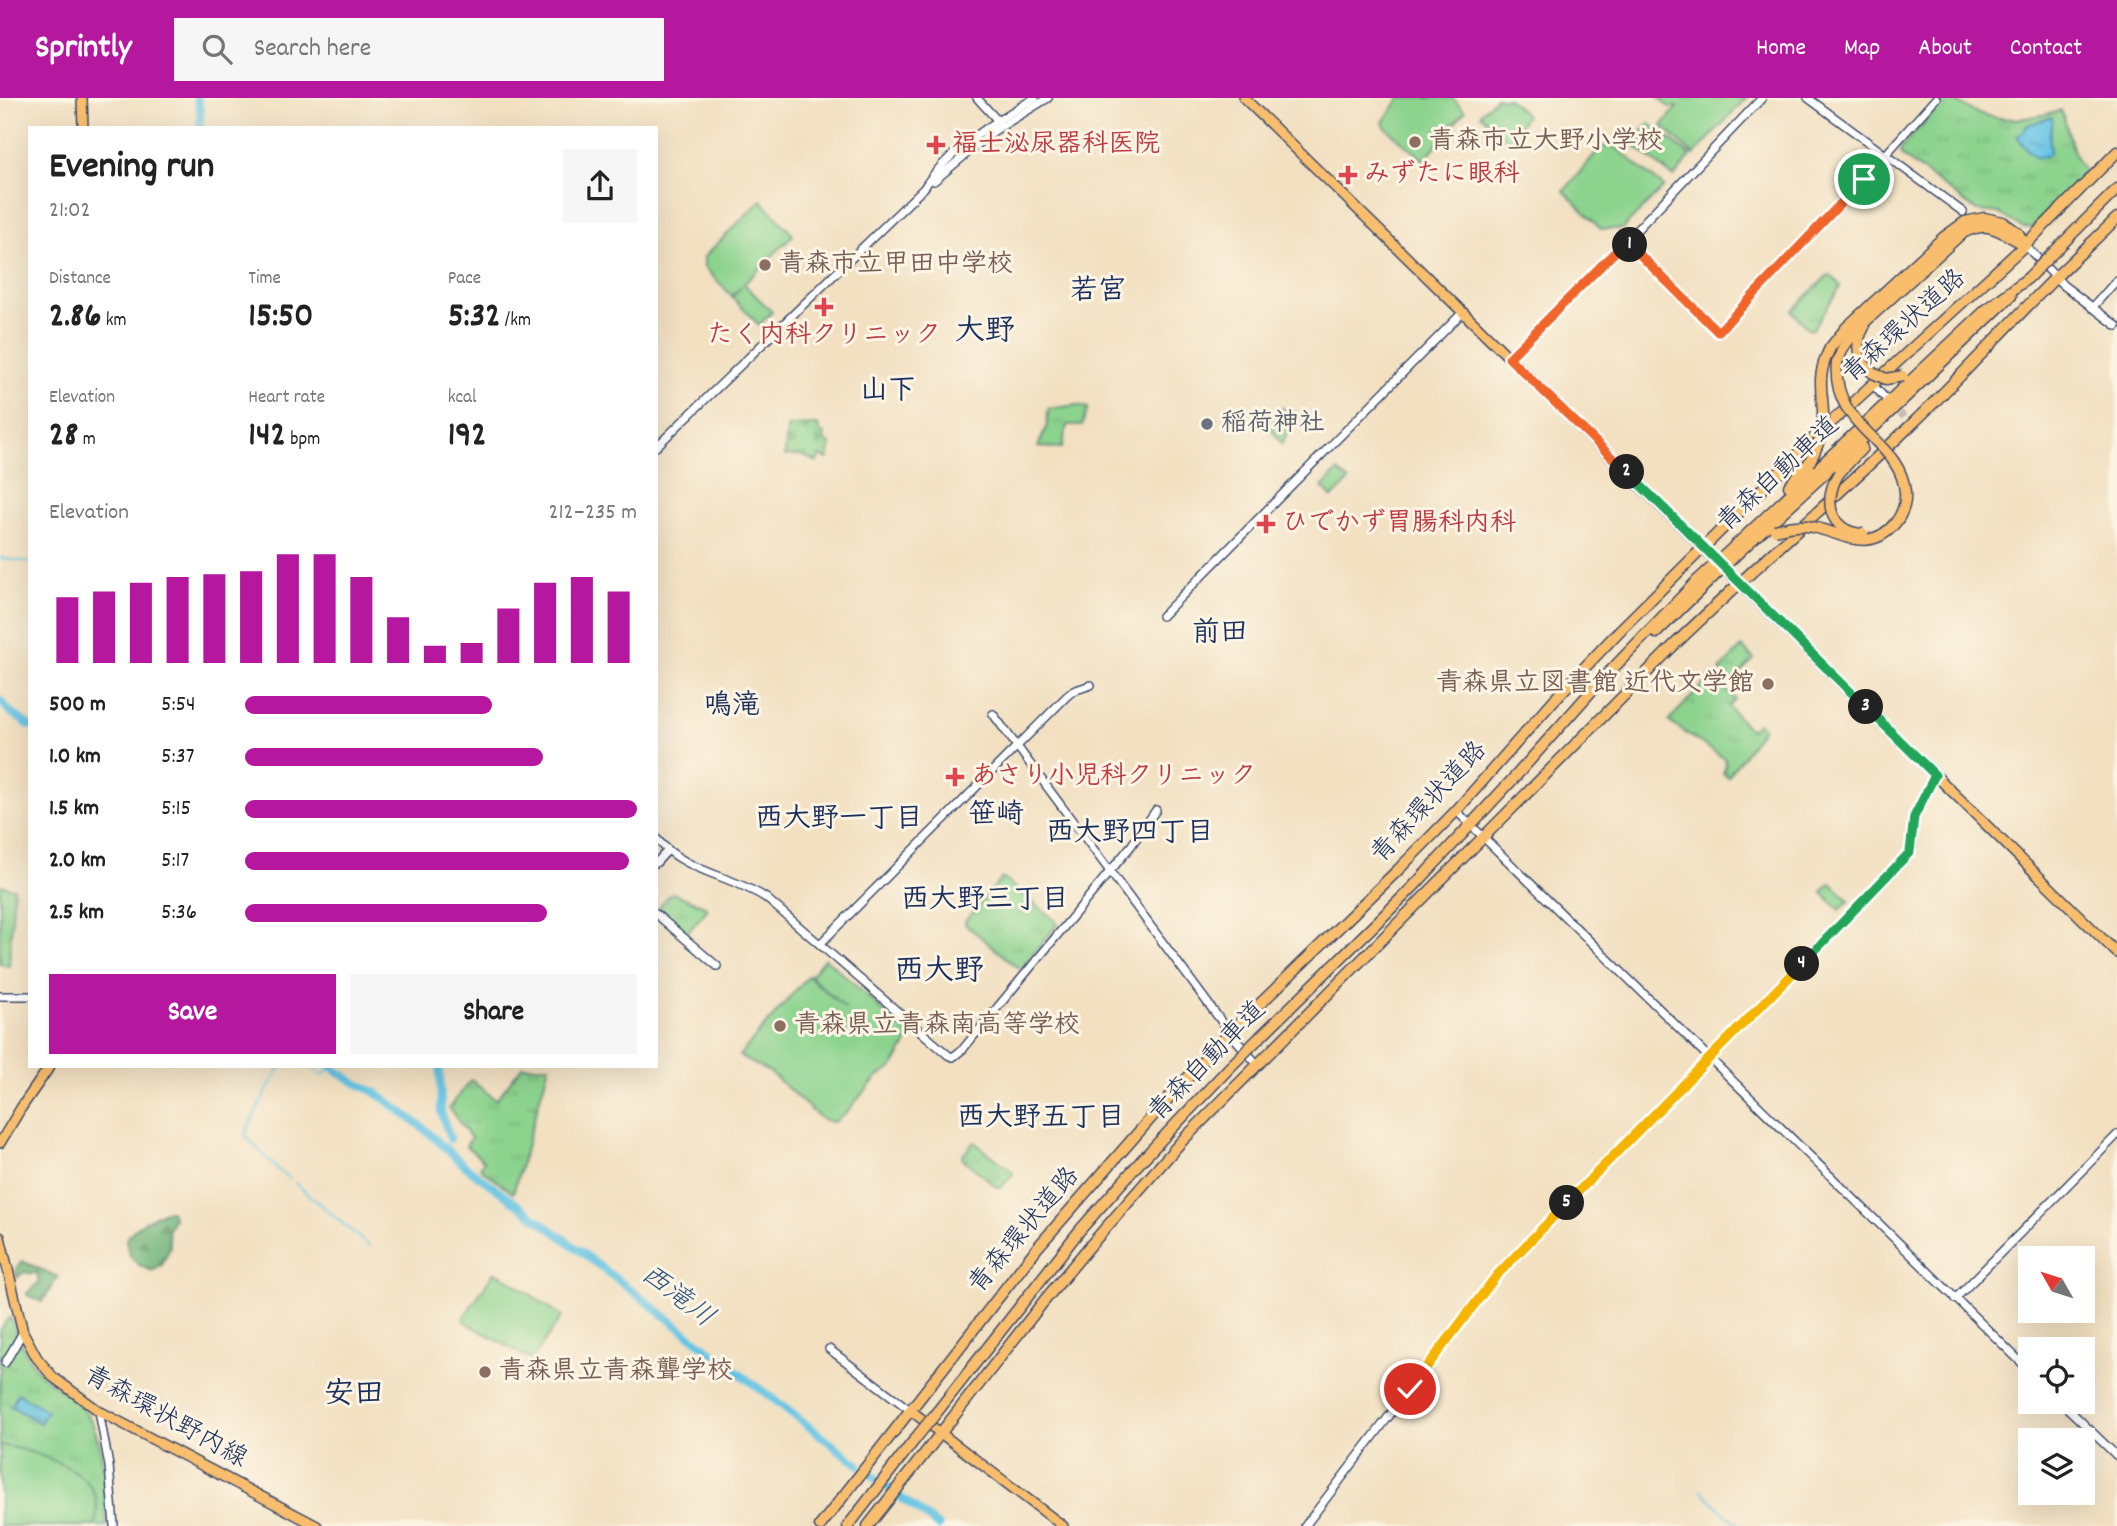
<!DOCTYPE html>
<meta charset="utf-8">
<style>
:root{--surface:#fff;--page:#f6f6f6;--text:#222;--muted:#767676;--accent:#b5179e}
body{margin:0;font-family:Dekko,"Klee One",sans-serif;background:var(--page);color:var(--text);height:100vh;display:flex;flex-direction:column;font-size:26px;white-space:nowrap}
*{box-sizing:border-box;margin:0}
p{font-size:23px;color:var(--muted)}
.icon{flex:none;width:38px;height:38px;fill:none;stroke:currentColor;stroke-width:2;stroke-linecap:round;stroke-linejoin:round}
.map{position:relative;flex:1;overflow:hidden}
.details{position:absolute;left:28px;top:28px;width:630px;height:942px;display:flex;flex-direction:column;background:var(--surface);border-radius:0px;box-shadow:0 7px 28px #0002}
.details>*{flex:none}
.needle{width:46px;rotate:309deg}
.tools{position:absolute;left:2018px;top:1148px;display:grid;gap:14px}
.tools a{display:grid;place-items:center;width:77px;height:77px;border-radius:0px;background:var(--surface);box-shadow:0 7px 28px #0002;font-size:35px}
.pin{position:absolute;display:grid;place-items:center;width:60px;height:60px;color:#fff;margin:-30px;border:4px solid #fff;border-radius:50%;box-shadow:0 2px 7px #0007}
.km{position:absolute;width:35px;height:35px;margin:-18px;border-radius:50%;background:#222;color:#fff;font-size:19px;line-height:35px;text-align:center}
.round{display:grid;place-items:center;flex:none;width:74px;height:74px;border-radius:0px;background:var(--page)}
.headline{display:flex;align-items:center;justify-content:space-between;height:119px;padding:0 21px}
h1{font-size:38px;font-weight:800;line-height:52px}
.figures{display:grid;grid-template-columns:repeat(3,1fr);gap:10px;height:119px;padding:7px 21px}
.figures div{display:grid;align-content:center}
.figures b{font-size:35px;font-weight:800}
.figures small{font-size:19px;font-weight:400}
.figures p{font-size:19px}
.chart{height:196px;padding:14px 21px}
.chart p{display:flex;justify-content:space-between}
.chart svg{width:100%;height:126px;margin-top:7px;stroke:var(--accent);stroke-width:6}
.action{display:flex;gap:14px;margin-top:auto;padding:14px 21px}
.action a{flex:1;height:80px;border-radius:0px;background:var(--accent);color:#fff;font-size:28px;font-weight:800;line-height:80px;text-align:center}
.action a+a{background:var(--page);color:var(--text)}
ul{padding:0 21px;list-style:none;font-size:23px}
li{display:grid;grid-template-columns:112px 84px 1fr;align-items:center;height:52px}
li i{height:18px;border-radius:9px;background:var(--accent)}
header{display:flex;align-items:center;gap:42px;box-sizing:border-box;height:98px;padding:0 35px;background:var(--accent);color:#fff}
header strong{font-size:33px}
nav{display:flex;gap:38px;margin-inline-start:auto;font-size:24px}
.search{width:490px;height:63px;background:var(--page);display:flex;align-items:center;gap:18px;box-sizing:border-box;padding:0 24px;border-radius:0px;color:var(--muted);font-size:26px}
.map>svg:first-child{display:block}
.forest{fill:url(#forest-firs);stroke:#46726c;stroke-width:2}
.cemetery{fill:url(#cemetery-stones);stroke:#548176;stroke-width:2}
.park{fill:url(#park-tufts);stroke:#548176;stroke-width:2}
.pitch{fill:#8cd38e;stroke:#548176;stroke-width:2}
.water{fill:url(#water-ripples);stroke:#407aa1;stroke-width:2}
.lines{fill:none;stroke-linecap:round;stroke-linejoin:round}
.stream{stroke:#66c5e4;stroke-width:2}
.river{stroke:#66c5e4;stroke-width:8}
.minor-tunnel{stroke:#c7bdad;stroke-width:7;stroke-dasharray:7 3.5;stroke-linecap:butt}
.minor-casing{stroke:#3b4a6d;stroke-width:10}
.major-casing{stroke:#3b4a6d;stroke-width:12}
.highway-casing{stroke:#3b4a6d;stroke-width:13}
.minor{stroke:#fff;stroke-width:7}
.major{stroke:#f9be6d;stroke-width:9}
.highway{stroke:#f9be6d;stroke-width:10}
.highway-bridge-casing{stroke:#3b4a6d;stroke-width:13;stroke-linecap:butt}
.highway-bridge{stroke:#f9be6d;stroke-width:10}
.split-1-casing{stroke:#fff;stroke-width:14}
.split-2-casing{stroke:#fff;stroke-width:14}
.split-3-casing{stroke:#fff;stroke-width:14}
.split-4-casing{stroke:#fff;stroke-width:14}
.split-5-casing{stroke:#fff;stroke-width:14}
.split-6-casing{stroke:#fff;stroke-width:14}
.split-1{stroke:#f0652b;stroke-width:9}
.split-2{stroke:#f0652b;stroke-width:9}
.split-3{stroke:#22a559;stroke-width:9}
.split-4{stroke:#22a559;stroke-width:9}
.split-5{stroke:#f5b400;stroke-width:9}
.split-6{stroke:#f5b400;stroke-width:9}
.education-dot{fill:#8d6e63;stroke:#fcf5e5;stroke-width:2.5}
.health-dot{fill:#e0444e;stroke:#fcf5e5;stroke-width:2.5}
.worship-dot{fill:#6b7280;stroke:#fcf5e5;stroke-width:2.5}
.labels{text-anchor:middle;dominant-baseline:central;stroke-width:6;stroke-linejoin:round;paint-order:stroke}
.education-label{font-size:26px;font-weight:bold;fill:#785e54;stroke:#fcf5e5;text-anchor:start}
.health-label{font-size:26px;font-weight:bold;fill:#be3a42;stroke:#fcf5e5;text-anchor:start}
.street-label{font-size:26px;fill:#1b2f5e;stroke:#fcf5e5}
.worship-label{font-size:26px;font-weight:bold;fill:#5b616d;stroke:#fcf5e5;text-anchor:start}
.neighbourhood-label{font-size:28px;font-weight:bold;fill:#1b2f5e;stroke:#fcf5e5}
.water-label{font-size:28px;font-style:italic;fill:#2e5480;stroke:#fcf5e5}
.quarter-label{font-size:30px;font-weight:bold;fill:#1b2f5e;stroke:#fcf5e5}
</style>
<header>
<strong>Sprintly</strong>
<div class="search"><svg class="icon" aria-label="search" viewBox="0 0 24 24"><circle cx="10" cy="10" r="6"/><path d="M15 15l6 6"/></svg>Search here</div>
<nav><a>Home</a><a>Map</a><a>About</a><a>Contact</a></nav>
</header>
<div class="map">
<svg width="2117" height="1428" viewBox="0 0 2117 1428">
<defs>
<pattern id="forest-firs" width="22" height="20" patternUnits="userSpaceOnUse" patternTransform="scale(1.75)"><rect width="22" height="20" fill="#71b579"/><path d="M5 1l3.5 6h-7zM16 11l3.5 6h-7z" fill="#5c9466"/></pattern>
<pattern id="cemetery-stones" width="16" height="16" patternUnits="userSpaceOnUse" patternTransform="scale(1.75)"><rect width="16" height="16" fill="#8cd38e"/><path d="M2 7V4a2 2 0 0 1 4 0v3zM10 15v-3a2 2 0 0 1 4 0v3z" fill="#78b57d"/></pattern>
<pattern id="park-tufts" width="24" height="20" patternUnits="userSpaceOnUse" patternTransform="scale(1.75)"><rect width="24" height="20" fill="#8cd38e"/><path d="M3 7l-1-3M5 7V3M7 7l1-3M15 17l-1-3M17 17v-4M19 17l1-3" fill="none" stroke="#78b57d"/></pattern>
<pattern id="water-ripples" width="26" height="14" patternUnits="userSpaceOnUse" patternTransform="scale(1.75)"><rect width="26" height="14" fill="#66c5e4"/><path d="M2 4q2-2 4 0t4 0M15 11q2-2 4 0t4 0" fill="none" stroke="#53a0bc"/></pattern>
</defs>
<rect width="100%" height="100%" fill="#fcf5e5"/>
<filter id="ink" filterUnits="userSpaceOnUse"><feTurbulence type="fractalNoise" baseFrequency=".0143" numOctaves="2"/><feDisplacementMap in="SourceGraphic" scale="14" xChannelSelector="R" yChannelSelector="G"/><feConvolveMatrix kernelMatrix="1 2 1 2 8 2 1 2 1" color-interpolation-filters="sRGB"/></filter>
<filter id="wash" filterUnits="userSpaceOnUse"><feTurbulence type="fractalNoise" baseFrequency=".00686" numOctaves="4" result="noise"/><feDisplacementMap in="SourceGraphic" scale="28" xChannelSelector="R" yChannelSelector="G"/><feGaussianBlur stdDeviation="1.57" result="paint"/><feColorMatrix in="noise" values="0 0 0 0 0 0 0 0 0 0 0 0 0 0 0 0 0 1.4 0 .05"/><feComposite in="paint" operator="in"/></filter>
<g filter="url(#wash)">
<rect width="100%" height="100%" fill="#f2e0c1"/>
<g class="forest">
<path d="M 165,1113 L 171,1113 L 174,1121 L 168,1132 L 170,1149 L 162,1167 L 153,1173 C 135,1167 128,1161 126,1141 C 136,1127 150,1120 165,1113 Z"/>
<polygon points="22,1163 58,1179 42,1204 27,1197 27,1195 37,1186 39,1186 37,1174 33,1176 24,1174 17,1180 16,1170"/>
</g>
<polygon class="cemetery" points="818,327 820,334 825,337 824,343 831,346 828,361 819,358 817,364 800,357 785,358 787,330 789,328"/>
<g class="park">
<polygon points="1496,0 1508,0 1526,17 1510,45 1480,16"/>
<path d="M 1946,0 C 1956,1 1965,10 1975,14 C 2008,26 2028,21 2061,12 C 2070,34 2071,57 2086,76 L 2031,130 L 2022,129 L 1998,115 L 1977,113 L 1901,57 L 1901,50 Z"/>
<polygon points="1831,177 1839,186 1840,189 1813,231 1809,232 1792,213 1827,178"/>
<polygon points="1077,307 1088,310 1082,327 1067,327 1062,350 1038,349 1047,327 1048,311"/>
<polygon points="1282,310 1296,316 1282,346 1270,329"/>
<polygon points="1742,549 1754,561 1731,584 1720,572"/>
<polygon points="1713,577 1735,601 1728,608 1750,632 1758,625 1763,630 1728,679 1723,675 1726,668 1725,661 1668,623"/>
<polygon points="1001,781 1004,781 1057,824 1057,827 1022,870 1018,870 965,826 965,823"/>
<polygon points="673,795 707,809 707,812 688,834 685,834 659,812 659,809 670,796"/>
<polygon points="522,968 549,968 513,1095 480,1070 484,1063 466,1048 471,1040 449,1010 471,982 496,1002"/>
<polygon points="974,1044 1012,1073 1013,1076 1001,1090 998,1090 962,1060 962,1058"/>
<path d="M 11,1220 C 18,1241 29,1266 46,1281 C 61,1293 80,1304 90,1321 C 106,1348 104,1397 107,1428 L 0,1428 L 0,1233 L 7,1222 Z"/>
</g>
<g class="pitch">
<polygon points="1400,0 1452,0 1465,13 1424,62 1385,29 1383,24"/>
<polygon points="1659,0 1746,0 1694,57 1662,28 1677,9 1669,9"/>
<polygon points="1649,25 1691,58 1674,79 1632,46"/>
<polygon points="1614,48 1664,89 1622,131 1601,131 1564,93 1601,49"/>
<polygon points="761,102 793,137 744,186 772,214 759,227 732,199 742,188 732,198 704,169 704,159"/>
<polygon points="1338,373 1349,383 1332,400 1322,389"/>
<polygon points="1831,785 1849,803 1840,812 1822,794"/>
<polygon points="0,787 14,790 9,868 0,866"/>
<polygon points="825,860 911,938 892,970 877,979 844,1017 836,1023 830,1024 820,1020 771,975 739,958 808,878 846,911 810,878"/>
<polygon points="494,1174 503,1178 562,1218 532,1262 465,1224 464,1219"/>
<path d="M 0,1347 C 26,1351 78,1366 92,1391 C 98,1402 98,1415 95,1428 L 0,1428 Z"/>
</g>
<g class="water">
<path d="M 2052,19 C 2054,26 2051,28 2050,35 C 2048,43 2053,49 2049,57 L 2037,60 L 2028,53 L 2017,38 L 2023,34 L 2027,27 Z"/>
<polygon points="18,1295 47,1313 40,1325 11,1308"/>
</g>
<g class="lines">
<g class="stream">
<polyline points="0,460 30,464"/>
<polyline points="281,968 257,1011 245,1037 277,1071 290,1081"/>
<polyline points="309,968 323,978 331,968"/>
<polyline points="295,1085 369,1148"/>
<polyline points="1700,1391 1723,1414 1739,1426"/>
</g>
<g class="river">
<polyline points="197,0 200,12 200,30"/>
<polyline points="0,602 9,613 30,628"/>
<polyline points="330,968 354,984 375,994 422,1029 465,1068 559,1137 859,1367"/>
<polyline points="440,968 441,1014 450,1041"/>
<polyline points="869,1375 938,1428"/>
</g>
</g>
</g>
<g filter="url(#ink)">
<g class="lines">
<polyline class="minor-tunnel" points="1892,308 1904,319"/>
<g class="minor-casing">
<g id="minor">
<polyline points="977,0 998,23"/>
<polyline points="1808,0 1963,114"/>
<polyline points="934,83 994,33 1048,0"/>
<polyline points="1626,143 1718,234 1839,109 1936,0"/>
<polyline points="2025,147 2063,187 2117,228"/>
<polyline points="2092,210 2117,182"/>
<polyline points="1509,259 1626,143 1762,0"/>
<polyline points="1873,287 1884,299"/>
<path d="M 656,349 L 924,90 C 947,53 997,22 1035,0"/>
<polyline points="1162,518 1463,214"/>
<polyline points="993,616 1230,935 1257,966"/>
<polyline points="1456,713 1467,723"/>
<polyline points="1476,732 2030,1273"/>
<path d="M 656,740 C 684,774 731,777 766,800 L 948,957 L 953,959 L 963,951 L 1131,748 L 1156,712"/>
<polyline points="656,765 668,752"/>
<polyline points="656,816 717,868"/>
<polyline points="820,846 1067,598 1073,593 1091,587"/>
<polyline points="0,898 30,898"/>
<polyline points="1955,1201 2117,1037"/>
<polyline points="829,1251 910,1312"/>
<polyline points="5,1265 23,1234"/>
<polyline points="2061,1304 2117,1358"/>
<polyline points="99,1313 109,1368 114,1428"/>
<polyline points="1305,1428 1497,1177 1907,758 1912,749 1914,719 1935,677"/>
</g>
</g>
<g class="major-casing">
<g id="major">
<polyline points="82,0 83,30"/>
<polyline points="1244,0 2117,855"/>
<polyline points="0,1045 21,1010 50,968"/>
<polyline points="0,1139 23,1234 37,1260 53,1279 99,1313 317,1428"/>
<polyline points="910,1312 1063,1428"/>
</g>
</g>
<g class="highway-casing">
<g id="highway">
<polyline points="2059,149 2117,91"/>
<path d="M 1864,229 C 1854,246 1857,263 1873,275"/>
<polyline points="1826,259 1830,250 1846,230 1944,139 1965,124 1984,120 2003,124 2018,135 2025,147"/>
<path d="M 1837,265 L 1843,250 L 1856,232 L 1961,136 C 1990,120 1999,134 2025,147"/>
<polyline points="1839,375 1862,350"/>
<polyline points="1789,388 1809,365"/>
<polyline points="1737,446 1986,212 2028,180"/>
<polyline points="1742,451 1843,359 2011,198"/>
<polyline points="1656,535 1703,489"/>
<polyline points="1260,939 1413,789 1514,680 1595,589 1697,483"/>
<polyline points="937,1314 1080,1132 1141,1063 1230,969"/>
<polyline points="820,1428 1037,1150 1165,1004 1230,935 1398,772 1456,713 1554,602 1622,530 1813,341 2025,147 2117,54"/>
<polyline points="848,1428 919,1336"/>
<path d="M 868,1428 L 1044,1203 L 1089,1149 L 1180,1045 L 1670,551 C 1749,474 1832,403 1911,327 C 1961,279 2007,228 2056,179 C 2076,159 2097,140 2117,120"/>
</g>
</g>
<use href="#minor" class="minor"/>
<use href="#major" class="major"/>
<use href="#highway" class="highway"/>
<g class="highway-bridge-casing">
<g id="highway-bridge">
<polyline points="2028,180 2059,149"/>
<polyline points="1873,275 1886,281 1903,278"/>
<path d="M 1809,365 C 1817,351 1822,338 1823,322 C 1824,297 1816,285 1826,259"/>
<path d="M 1839,375 C 1823,400 1828,434 1863,436"/>
<path d="M 1775,432 C 1786,429 1795,427 1807,428 C 1839,432 1869,459 1896,424 C 1902,416 1906,405 1905,394 C 1901,341 1831,331 1837,265"/>
<polyline points="1697,483 1737,446"/>
<polyline points="1703,489 1742,451"/>
<polyline points="1230,969 1260,939"/>
<polyline points="919,1336 937,1314"/>
</g>
</g>
<use href="#highway-bridge" class="highway-bridge"/>
</g>
</g>
<g class="lines" filter="url(#ink)">
<g class="split-1-casing">
<polyline id="split-1" points="1630,147 1718,234 1864,81"/>
</g>
<g class="split-2-casing">
<polyline id="split-2" points="1627,374 1509,260 1626,143 1630,147"/>
</g>
<g class="split-3-casing">
<polyline id="split-3" points="1627,374 1866,609"/>
</g>
<g class="split-4-casing">
<polyline id="split-4" points="1802,866 1910,754 1914,719 1935,677 1866,609"/>
</g>
<g class="split-5-casing">
<polyline id="split-5" points="1567,1105 1802,866"/>
</g>
<g class="split-6-casing">
<polyline id="split-6" points="1410,1291 1497,1177 1567,1105"/>
</g>
<use href="#split-1" class="split-1"/>
<use href="#split-2" class="split-2"/>
<use href="#split-3" class="split-3"/>
<use href="#split-4" class="split-4"/>
<use href="#split-5" class="split-5"/>
<use href="#split-6" class="split-6"/>
</g>
<g class="education-dot">
<circle cx="1415" cy="44" r="7"/>
<circle cx="765" cy="167" r="7"/>
<circle cx="1768" cy="586" r="7"/>
<circle cx="780" cy="928" r="7"/>
<circle cx="485" cy="1274" r="7"/>
</g>
<g class="health-dot">
<path d="M932.5 36.5h7v7h7v7h-7v7h-7v-7h-7v-7h7z"/>
<path d="M1344.5 66.5h7v7h7v7h-7v7h-7v-7h-7v-7h7z"/>
<path d="M820.5 198.5h7v7h7v7h-7v7h-7v-7h-7v-7h7z"/>
<path d="M1262.5 415.5h7v7h7v7h-7v7h-7v-7h-7v-7h7z"/>
<path d="M951.5 668.5h7v7h7v7h-7v7h-7v-7h-7v-7h7z"/>
</g>
<circle class="worship-dot" cx="1207" cy="326" r="7"/>
<g class="labels">
<g class="education-label">
<text x="1429" y="44">青森市立大野小学校</text>
<text x="779" y="167">青森市立甲田中学校</text>
<text x="1754" y="586" text-anchor="end">青森県立図書館 近代文学館</text>
<text x="794" y="928">青森県立青森南高等学校</text>
<text x="499" y="1274">青森県立青森聾学校</text>
</g>
<g class="health-label">
<text x="952" y="47">福士泌尿器科医院</text>
<text x="1364" y="77">みずたに眼科</text>
<text x="824" y="238" text-anchor="middle">たく内科クリニック</text>
<text x="1282" y="426">ひでかず胃腸科内科</text>
<text x="971" y="679">あさり小児科クリニック</text>
</g>
<g class="street-label">
<text transform="translate(1905 229) rotate(-42)">青森環状道路</text>
<text transform="translate(1779 377) rotate(-43)">青森自動車道</text>
<text transform="translate(1430 705) rotate(-47)">青森環状道路</text>
<text transform="translate(1208 964) rotate(-46)">青森自動車道</text>
<text transform="translate(1025 1133) rotate(-50)">青森環状道路</text>
<text transform="translate(165 1320) rotate(29)">青森環状野内線</text>
</g>
<g class="worship-label">
<text x="1221" y="326">稲荷神社</text>
</g>
<g class="neighbourhood-label">
<text x="1098" y="195">若宮</text>
<text x="888" y="295">山下</text>
<text x="1220" y="537">前田</text>
<text x="732" y="610">鳴滝</text>
<text x="996" y="719">笹崎</text>
<text x="839" y="723">西大野一丁目</text>
<text x="1130" y="737">西大野四丁目</text>
<text x="985" y="804">西大野三丁目</text>
<text x="1041" y="1022">西大野五丁目</text>
</g>
<g class="water-label">
<text transform="translate(676 1200) rotate(37)">西滝川</text>
</g>
<g class="quarter-label">
<text x="985" y="235">大野</text>
<text x="939" y="875">西大野</text>
<text x="354" y="1298">安田</text>
</g>
</g>
</svg>
<div class="tools">
<a><svg class="needle" viewBox="-14 -14 28 28"><path d="M0-13l5 13h-10z" fill="#e53935"/><path d="M0 13l5-13h-10z" fill="#767676"/></svg></a>
<a><svg class="icon" aria-label="locate" viewBox="0 0 24 24"><circle cx="12" cy="12" r="6"/><path d="M12 2v4M12 18v4M2 12h4M18 12h4"/></svg></a>
<a><svg class="icon" aria-label="layers" viewBox="0 0 24 24"><path d="M12 4l9 5-9 5-9-5zM3 14l9 5 9-5"/></svg></a>
</div>
<div class="pin" style="left:1864px;top:81px;background:#1e9e55"><svg class="icon" aria-label="arrive" viewBox="0 0 24 24"><path d="M6 21V4h12l-3 4 3 4H6"/></svg></div>
<div class="pin" style="left:1410px;top:1291px;background:#d93025"><svg class="icon" aria-label="check" viewBox="0 0 24 24"><path d="M5 12l5 5 9-10"/></svg></div>
<b class="km" style="left:1630px;top:147px">1</b>
<b class="km" style="left:1627px;top:374px">2</b>
<b class="km" style="left:1866px;top:609px">3</b>
<b class="km" style="left:1802px;top:866px">4</b>
<b class="km" style="left:1567px;top:1105px">5</b>
<section class="details">
<div class="headline"><div><h1>Evening run</h1><p>21:02</p></div><a class="round"><svg class="icon" aria-label="share" viewBox="0 0 24 24"><path d="M12 15V3M7 8l5-5 5 5M5 13v7h14v-7"/></svg></a></div>
<div class="figures">
<div><p>Distance</p><b>2.86<small> km</small></b></div>
<div><p>Time</p><b>15:50</b></div>
<div><p>Pace</p><b>5:32<small> /km</small></b></div>
</div>
<div class="figures">
<div><p>Elevation</p><b>28<small> m</small></b></div>
<div><p>Heart rate</p><b>142<small> bpm</small></b></div>
<div><p>kcal</p><b>192</b></div>
</div>
<div class="chart"><p><span>Elevation</span>212–235 m</p>
<svg viewBox="0 0 160 44" preserveAspectRatio="none"><path d="M5 44V21M15 44V19M25 44V16M35 44V14M45 44V13M55 44V12M65 44V6M75 44V6M85 44V14M95 44V28M105 44V38M115 44V37M125 44V25M135 44V16M145 44V14M155 44V19"/></svg>
</div>
<ul>
<li><b>500 m</b>5:54<i style="width:63%"></i></li>
<li><b>1.0 km</b>5:37<i style="width:76%"></i></li>
<li><b>1.5 km</b>5:15<i style="width:100%"></i></li>
<li><b>2.0 km</b>5:17<i style="width:98%"></i></li>
<li><b>2.5 km</b>5:36<i style="width:77%"></i></li>
</ul>
<div class="action"><a>Save</a><a>Share</a></div>
</section>
</div>
